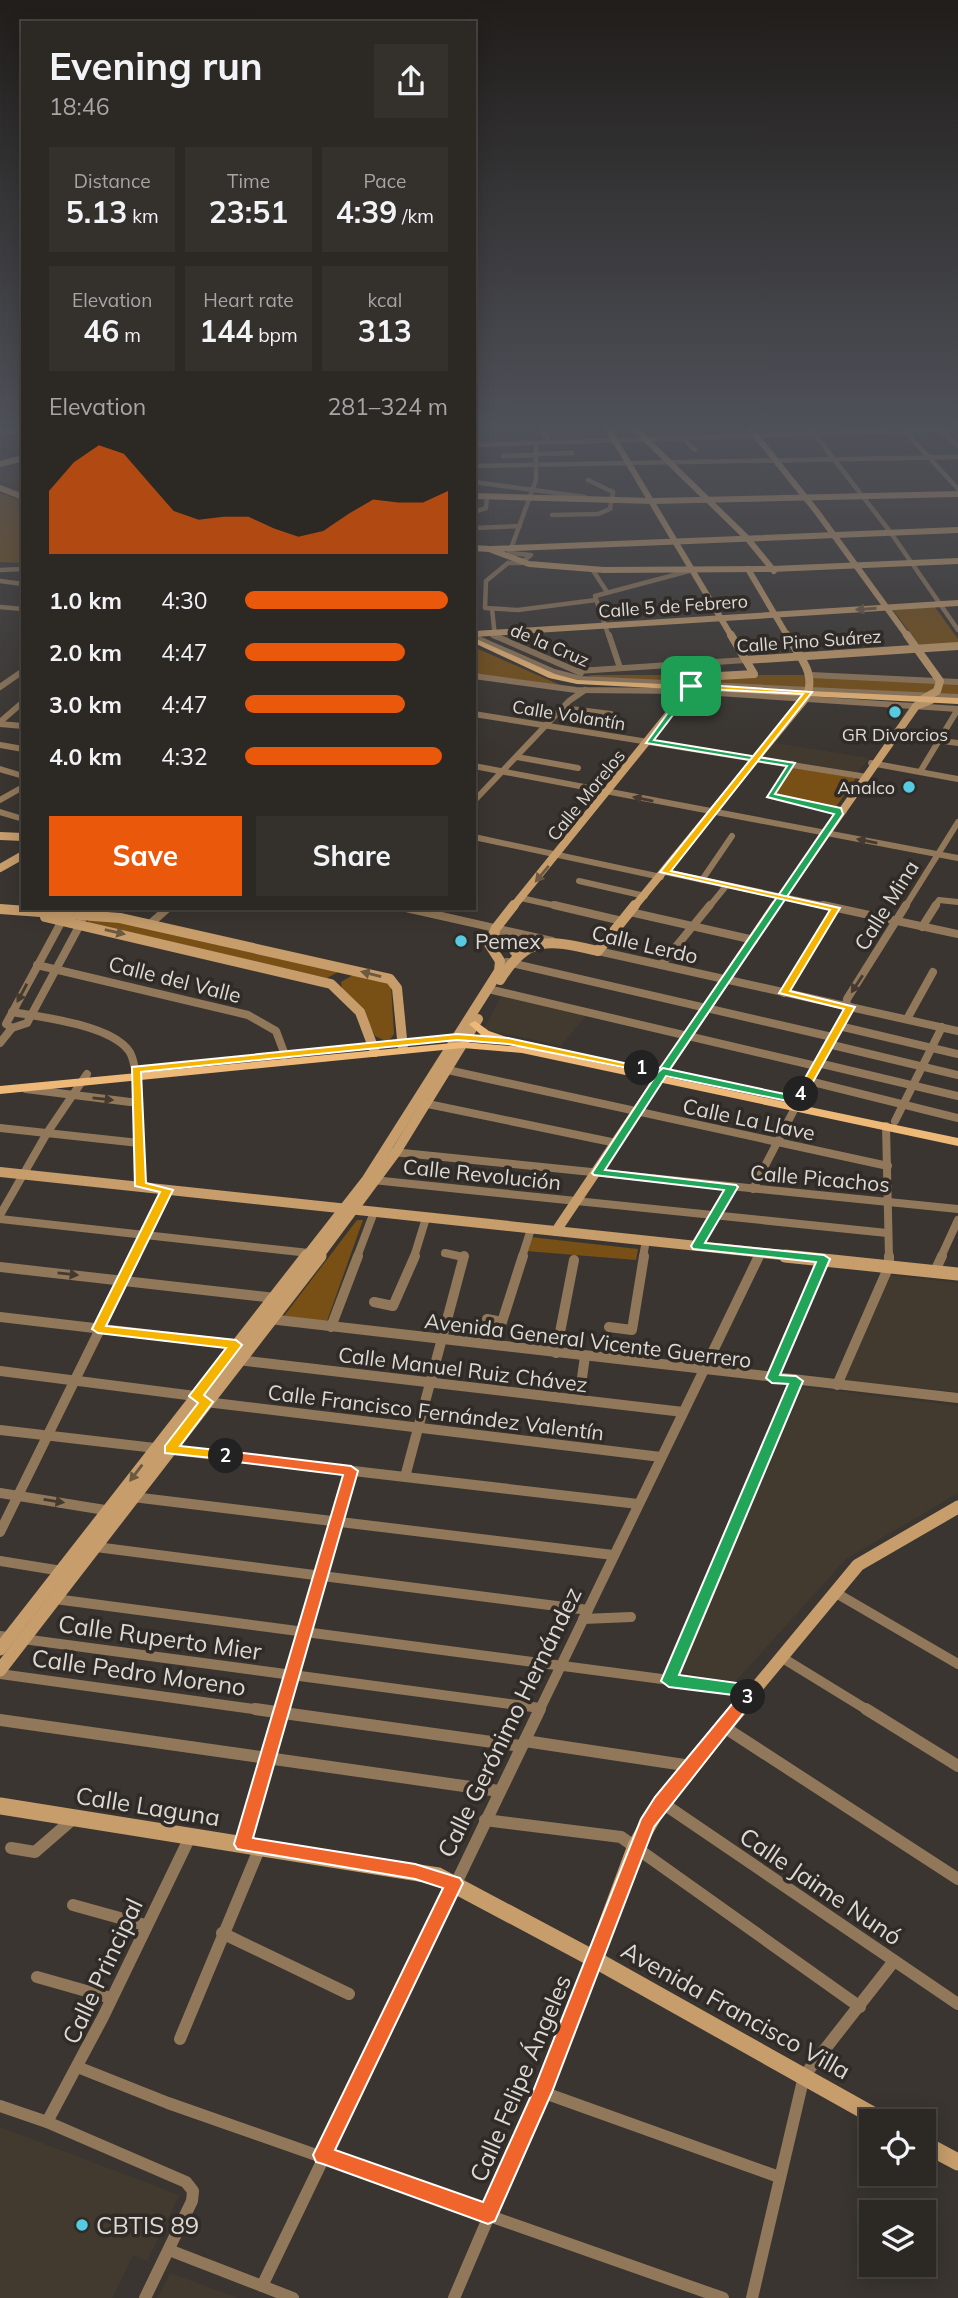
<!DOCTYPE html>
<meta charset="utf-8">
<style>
:root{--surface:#2c2824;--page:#34302c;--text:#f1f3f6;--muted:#a6a6a6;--line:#484441;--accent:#ea580c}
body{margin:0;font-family:Mulish,sans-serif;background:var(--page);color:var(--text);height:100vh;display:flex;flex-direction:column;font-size:26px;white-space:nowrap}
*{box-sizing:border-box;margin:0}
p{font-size:23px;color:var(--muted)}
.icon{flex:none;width:38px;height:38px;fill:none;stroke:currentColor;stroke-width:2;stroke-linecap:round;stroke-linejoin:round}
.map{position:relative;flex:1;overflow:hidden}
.drawer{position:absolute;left:21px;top:21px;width:455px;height:889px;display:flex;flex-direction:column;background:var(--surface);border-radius:0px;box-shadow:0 4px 18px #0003,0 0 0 2px var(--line)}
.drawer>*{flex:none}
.fabs{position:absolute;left:859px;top:2109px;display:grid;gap:14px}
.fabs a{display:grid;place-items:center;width:77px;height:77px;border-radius:0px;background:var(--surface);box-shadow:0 4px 18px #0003,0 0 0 2px var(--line);font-size:35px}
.pin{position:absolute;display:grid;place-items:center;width:60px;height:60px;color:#fff;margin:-30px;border-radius:14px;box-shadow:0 4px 10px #0006}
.km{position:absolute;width:35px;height:35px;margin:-18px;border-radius:50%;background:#222;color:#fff;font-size:19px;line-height:35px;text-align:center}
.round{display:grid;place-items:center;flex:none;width:74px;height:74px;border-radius:0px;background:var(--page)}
.overview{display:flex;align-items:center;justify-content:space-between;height:119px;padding:0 28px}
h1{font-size:38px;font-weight:700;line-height:52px}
.figures{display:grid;grid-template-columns:repeat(3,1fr);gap:10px;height:119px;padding:7px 28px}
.figures div{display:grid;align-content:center;border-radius:0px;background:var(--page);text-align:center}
.figures b{font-size:30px;font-weight:700}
.figures small{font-size:19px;font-weight:400}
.figures p{font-size:19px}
.chart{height:196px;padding:14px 28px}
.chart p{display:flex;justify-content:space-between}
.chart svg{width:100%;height:126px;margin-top:7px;fill:var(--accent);opacity:.7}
.primary-button{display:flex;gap:14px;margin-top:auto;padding:14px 28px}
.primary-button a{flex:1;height:80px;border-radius:0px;background:var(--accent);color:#fff;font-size:28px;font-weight:700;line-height:80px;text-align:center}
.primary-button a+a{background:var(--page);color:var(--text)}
ul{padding:0 28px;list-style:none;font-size:23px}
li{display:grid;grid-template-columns:112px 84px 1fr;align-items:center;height:52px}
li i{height:18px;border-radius:9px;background:var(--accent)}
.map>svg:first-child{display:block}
.built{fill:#433a2f}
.green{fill:#785016}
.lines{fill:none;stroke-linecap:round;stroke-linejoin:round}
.street-far4{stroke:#92785a;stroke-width:4.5}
.street-far3{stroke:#92785a;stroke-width:6}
.street-far2{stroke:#92785a;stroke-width:8}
.street-far1{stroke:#92785a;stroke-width:10}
.street{stroke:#92785a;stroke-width:12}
.secondary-far4{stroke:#c69d6b;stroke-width:6}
.secondary-far3{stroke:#c69d6b;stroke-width:8}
.secondary-far2{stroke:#c69d6b;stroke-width:10}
.secondary-far1{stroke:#c69d6b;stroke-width:13}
.secondary{stroke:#c69d6b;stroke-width:17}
.primary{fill:#eeb978;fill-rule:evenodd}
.oneway{fill:#6c5942}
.oneway2{fill:#443a30}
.split-1{fill:#22a559;stroke:#fff;stroke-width:2}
.split-2{fill:#f5b400;stroke:#fff;stroke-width:2}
.split-3{fill:#f0652b;stroke:#fff;stroke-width:2}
.split-4{fill:#22a559;stroke:#fff;stroke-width:2}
.split-5{fill:#f5b400;stroke:#fff;stroke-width:2}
.poi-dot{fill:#55cae0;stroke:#302b26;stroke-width:2.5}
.labels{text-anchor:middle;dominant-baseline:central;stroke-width:7;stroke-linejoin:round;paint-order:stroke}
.far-street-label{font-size:18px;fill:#dddad6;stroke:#302b26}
.far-poi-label{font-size:18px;fill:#dddad6;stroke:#302b26}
.street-label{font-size:21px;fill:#dddad6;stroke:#302b26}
.poi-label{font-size:21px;fill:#dddad6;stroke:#302b26;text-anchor:start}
.near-street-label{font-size:24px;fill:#dddad6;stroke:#302b26}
.near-poi-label{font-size:24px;fill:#dddad6;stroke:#302b26;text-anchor:start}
</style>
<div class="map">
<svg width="958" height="2298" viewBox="0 0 958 2298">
<rect width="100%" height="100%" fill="#3a3530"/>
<g class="built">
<polygon points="23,461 23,489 0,480 0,467"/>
<polygon points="775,743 869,758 858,772 763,757"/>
<polygon points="502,995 588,1013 561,1046 484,1029"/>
<polygon points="888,1275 958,1283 958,1392 845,1380"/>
<polygon points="803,1387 958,1406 958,1493 846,1559 734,1683 680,1672"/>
<polygon points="0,2127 179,2195 147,2261 133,2255 112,2298 0,2298"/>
<polygon points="170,2273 238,2298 158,2298"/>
</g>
<g class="green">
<polygon points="0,493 23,501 23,563 0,562"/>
<polygon points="935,607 958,639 958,643 920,646 893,610"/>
<polygon points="474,647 560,685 474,674"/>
<polygon points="588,675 810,675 958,682 958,697 597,678"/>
<polygon points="793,768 856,778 836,807 773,796"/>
<polygon points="96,917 337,970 338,972 327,978 88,923 88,919"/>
<polygon points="353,975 386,981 391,986 394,1034 388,1042 375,1036 361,1007 342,989 341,982"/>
<polygon points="357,1220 363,1220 327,1321 284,1316"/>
<polygon points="530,1237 638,1249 636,1260 526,1251"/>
</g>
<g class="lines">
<g class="street-far4">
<polyline points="542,427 549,443"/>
<polyline points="809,427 891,533 958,630"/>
<polyline points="479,429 520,427"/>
<polyline points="903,429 958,489"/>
<polyline points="940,429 958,446"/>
<polyline points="0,431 23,432"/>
<polyline points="683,438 695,450"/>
<polyline points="474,445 958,429"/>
<polyline points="537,454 572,453"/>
<polyline points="503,456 537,455"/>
<polyline points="474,466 958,457"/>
<polyline points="474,482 585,497"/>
<polyline points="474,512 486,508 487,496"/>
<polyline points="552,515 598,514 610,509 613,492 588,480"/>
<polyline points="474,528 520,526"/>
<polyline points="509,554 536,480 536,443"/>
<polyline points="508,563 486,581 485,608 518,610 596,600"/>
<polyline points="508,563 521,563 531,555 509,553"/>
<polyline points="592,569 607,592"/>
<polyline points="0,570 23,569"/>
<polyline points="0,581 23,584"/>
<polyline points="0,607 23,609"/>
<polyline points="492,609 495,637"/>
<polyline points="609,637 595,596 693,570"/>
</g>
<g class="street-far3">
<polyline points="493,635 581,673"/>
<polyline points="609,635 620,668"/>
<polyline points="474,637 554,672 581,679 958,697"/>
<polyline points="578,671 746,660"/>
<polyline points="811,675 958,682"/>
<polyline points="474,676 576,690 687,691 958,709 920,772"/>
<polyline points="0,687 23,671"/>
<polyline points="563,708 611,714"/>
<polyline points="474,714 867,777"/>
<polyline points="0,722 23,702"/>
<polyline points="0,724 23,726"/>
<polyline points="890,734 958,743"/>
<polyline points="0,745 23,749"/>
<polyline points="517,757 578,768"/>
<polyline points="871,763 958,779"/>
<polyline points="792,764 771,796 844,811"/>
<polyline points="474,766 958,858"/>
<polyline points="0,769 23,776"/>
<polyline points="0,800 23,787"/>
<polyline points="474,801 569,701 585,690"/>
<polyline points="0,812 23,819"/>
<polyline points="474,837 661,877"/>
<polyline points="665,872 831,907"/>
<polyline points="702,880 732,836"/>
<polyline points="579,881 645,896"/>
<polyline points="521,898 561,907"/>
<polyline points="709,907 726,886"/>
<polyline points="905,907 958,822"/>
<polyline points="934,907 939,900 958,902"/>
</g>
<g class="street-far2">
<polyline points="554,905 622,921"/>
<polyline points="823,905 958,934"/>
<polyline points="406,908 552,941"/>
<polyline points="630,912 754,940"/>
<polyline points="150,924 168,908"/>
<polyline points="922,927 936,905"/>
<polyline points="598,951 958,1031"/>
<polyline points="507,962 832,1037"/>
<polyline points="37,965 248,1015 276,1031 285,1055"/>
<polyline points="661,965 710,905"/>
<polyline points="488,989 816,1066"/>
<polyline points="784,993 835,908"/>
<polyline points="846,1006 847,999 906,905"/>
<path d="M 12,1012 C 42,1017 111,1025 129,1051 C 142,1069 139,1159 140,1186"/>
<polyline points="907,1019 933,972"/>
<polyline points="839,1026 958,1054"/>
<polyline points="12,1028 27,1023 82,921"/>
<polyline points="12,1028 6,1024 64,917"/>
<polyline points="836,1030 850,1007"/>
<polyline points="0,1043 12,1028"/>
<polyline points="828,1044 958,1075"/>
<polyline points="818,1063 958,1096"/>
<polyline points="443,1069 888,1166"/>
<polyline points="809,1081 958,1118"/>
<polyline points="26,1089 138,1103"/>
<polyline points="797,1100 830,1041"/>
<polyline points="423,1103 616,1143"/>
<polyline points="895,1121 942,1027"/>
<polyline points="886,1126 889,1257"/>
<polyline points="0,1128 139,1143"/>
<polyline points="393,1152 958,1209"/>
<polyline points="373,1180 887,1233"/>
<polyline points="753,1189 796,1106"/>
<polyline points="0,1215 47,1133 87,1074"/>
<polyline points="0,1219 309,1253"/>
<polyline points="697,1246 732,1187"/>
<polyline points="445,1253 463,1257"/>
<polyline points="135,1257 168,1190"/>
<polyline points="357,1257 374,1212"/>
<polyline points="414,1257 426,1218"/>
<polyline points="522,1257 531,1229"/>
<polyline points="643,1257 646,1240"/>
<polyline points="758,1257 760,1253"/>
<polyline points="941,1257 958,1220"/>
</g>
<g class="street-far1">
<polyline points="0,1267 275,1298"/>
<polyline points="935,1271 942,1256"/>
<polyline points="374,1302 393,1306 415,1256"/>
<polyline points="0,1317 239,1345"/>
<polyline points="269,1319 958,1398"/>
<polyline points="487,1319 502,1322 523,1256"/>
<polyline points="331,1327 358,1256"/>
<polyline points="609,1327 632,1330 644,1256"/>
<polyline points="556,1353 574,1260"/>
<polyline points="238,1360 683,1412"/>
<polyline points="0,1371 195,1396 206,1402 661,1457"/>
<polyline points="772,1378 824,1259"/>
<polyline points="837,1385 889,1266 889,1256"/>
<polyline points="579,1400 585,1356"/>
<polyline points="0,1430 638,1504"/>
<polyline points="405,1477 464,1256"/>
<polyline points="0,1493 111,1511"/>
<polyline points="133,1497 613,1555"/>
<polyline points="0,1532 136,1256"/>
<polyline points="96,1547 588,1610"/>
<polyline points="0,1561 62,1571"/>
<polyline points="836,1593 958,1664"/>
<polyline points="55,1599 753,1691"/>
<polyline points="583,1619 631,1617"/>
<polyline points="0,1636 540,1708"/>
<polyline points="781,1657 869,1711"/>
<polyline points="0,1674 268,1711"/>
<polyline points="669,1681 796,1381"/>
<polyline points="282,1711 351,1471"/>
<polyline points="539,1711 759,1256"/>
</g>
<g class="street">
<polyline points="255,1709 521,1746"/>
<polyline points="866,1709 958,1766"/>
<polyline points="0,1720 499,1791"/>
<polyline points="724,1727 958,1879"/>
<polyline points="525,1741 691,1766"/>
<polyline points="661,1802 958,2004"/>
<polyline points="485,1820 621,1837 860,2007"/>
<polyline points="243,1844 282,1709"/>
<polyline points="11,1848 35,1852 73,1819"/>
<polyline points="73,1905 145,1925"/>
<polyline points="222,1933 349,1994"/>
<polyline points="37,1977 111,1998"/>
<polyline points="180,2039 260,1847"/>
<polyline points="80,2068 168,2103 723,2298"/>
<polyline points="542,2092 779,2177"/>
<polyline points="0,2106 47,2122 186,2182 193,2191 192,2201 145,2298"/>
<polyline points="47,2122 103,2017 190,1837"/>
<polyline points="169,2250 293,2298"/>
<polyline points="262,2286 540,1709"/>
<polyline points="454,2298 542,2092 594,1959"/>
<polyline points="752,2298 804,2076 894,1961"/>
</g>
<g class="secondary-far4">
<polyline points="607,427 732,637"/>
<polyline points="633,427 747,538 774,571"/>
<polyline points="749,427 817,512 908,637"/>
<polyline points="0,464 23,458"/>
<polyline points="0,488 23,497"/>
<polyline points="474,496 653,501 958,494"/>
<polyline points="474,548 489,549 529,564 604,570 772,569 958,561"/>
<polyline points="491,549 958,530"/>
<polyline points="748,569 788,637"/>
<polyline points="474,634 958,603"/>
</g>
<g class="secondary-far3">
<polyline points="907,635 940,681 937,691 923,699"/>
<polyline points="746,660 958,646"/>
<polyline points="0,836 23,837"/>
<polyline points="0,868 23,855"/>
<polyline points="513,907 694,683 701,677 754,674 731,635"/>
<path d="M 634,907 L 805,699 C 818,675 800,657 787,635"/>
<polyline points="775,907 916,706 931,700"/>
</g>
<g class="secondary-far2">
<polyline points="0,909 120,918 390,979 397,988 403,1049"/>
<polyline points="45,917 331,984 360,1012 375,1052"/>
<polyline points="491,936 506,940 516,953"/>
<path d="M 500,980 C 529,934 549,940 598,951 L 635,905"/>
<polyline points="0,1172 801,1257"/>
<polyline points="556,1231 776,905"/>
<polyline points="306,1257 367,1179 499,971 500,961 489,944 496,928 514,905"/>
<polyline points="318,1257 396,1152 478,1019"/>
</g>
<g class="secondary-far1">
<polyline points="785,1256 958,1274"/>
<polyline points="0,1649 307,1256"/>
<polyline points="0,1670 320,1256"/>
<polyline points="737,1711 858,1565 958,1507"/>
</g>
<g class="secondary">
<polyline points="0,1806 438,1876 594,1959 883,2121"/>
<polyline points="594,1959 636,1846 661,1802 738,1709"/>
<polyline points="924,2144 958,2162"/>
</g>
<g class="primary">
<polygon points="474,638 555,674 577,680 958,698 958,704 577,684 549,678 474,643"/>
<polygon points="475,1021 489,1031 512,1039 514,1041 508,1044 481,1035 469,1024"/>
<polygon points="463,1042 522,1047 958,1138 958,1146 522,1053 463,1048 0,1094 0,1086"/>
</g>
</g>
<defs><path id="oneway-solid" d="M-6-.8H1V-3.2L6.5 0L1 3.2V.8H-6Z" transform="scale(1.75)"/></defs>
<g class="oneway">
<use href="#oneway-solid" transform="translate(866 609) rotate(176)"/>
<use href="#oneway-solid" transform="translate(542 874) rotate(130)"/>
<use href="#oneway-solid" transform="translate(115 932) rotate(13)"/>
<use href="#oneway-solid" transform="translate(371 974) rotate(-166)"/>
<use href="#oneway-solid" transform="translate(136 1473) rotate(127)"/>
</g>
<g class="oneway2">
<use href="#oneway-solid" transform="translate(643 799) rotate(-169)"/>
<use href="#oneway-solid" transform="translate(867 841) rotate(-169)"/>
<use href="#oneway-solid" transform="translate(857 984) rotate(123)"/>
<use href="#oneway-solid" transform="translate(22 993) rotate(118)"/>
<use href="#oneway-solid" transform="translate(103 1099) rotate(6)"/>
<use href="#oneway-solid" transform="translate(68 1274) rotate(6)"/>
<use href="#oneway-solid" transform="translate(54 1501) rotate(9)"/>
</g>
<linearGradient id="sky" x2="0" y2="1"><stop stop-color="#201d1a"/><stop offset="0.57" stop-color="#4f5159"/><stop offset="1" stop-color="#4f5159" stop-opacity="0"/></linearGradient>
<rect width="958" height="749" fill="url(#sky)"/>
<polygon class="split-1" points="688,685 695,686 654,740 795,763 775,794 841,808 843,814 668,1072 663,1075 637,1068 642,1064 660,1068 834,814 767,797 787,766 646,743"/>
<polygon class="split-2" points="457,1034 508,1038 647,1068 642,1071 508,1044 457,1040 141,1072 146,1183 173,1190 106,1326 236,1340 242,1345 204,1395 213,1402 180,1446 226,1451 231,1453 231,1460 165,1453 165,1446 198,1403 189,1396 226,1348 98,1333 92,1329 160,1192 135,1186 132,1067"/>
<polygon class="split-3" points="226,1451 351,1466 358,1471 253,1838 415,1864 460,1878 463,1883 335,2150 483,2202 534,2089 641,1819 655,1797 742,1692 754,1692 756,1697 654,1827 552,2092 495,2221 488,2224 323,2164 316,2162 313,2155 443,1888 415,1879 237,1849 234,1844 343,1475 221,1460 221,1453"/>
<polygon class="split-4" points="663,1068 794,1096 801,1091 807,1094 797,1103 666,1076 605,1170 736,1185 738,1187 705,1243 824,1255 830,1259 780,1375 796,1376 803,1381 679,1675 759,1686 759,1695 748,1703 742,1701 741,1696 669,1687 661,1681 788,1384 772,1383 766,1378 816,1262 693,1249 691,1246 724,1190 594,1175 592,1173 658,1072"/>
<polygon class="split-5" points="691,684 812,692 671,871 840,908 790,991 855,1007 805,1096 796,1094 844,1009 779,993 830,910 660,872 803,694 688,688"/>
<g class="poi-dot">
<circle cx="895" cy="712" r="7"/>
<circle cx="909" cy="787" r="7"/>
<circle cx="461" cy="941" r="7"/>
<circle cx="82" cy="2225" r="7"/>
</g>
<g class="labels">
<g class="far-street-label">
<text transform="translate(673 606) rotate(-4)">Calle 5 de Febrero</text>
<text transform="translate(809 641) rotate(-4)">Calle Pino Suárez</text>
<text transform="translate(550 645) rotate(23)">de la Cruz</text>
<text transform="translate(569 715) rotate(9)">Calle Volantín</text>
<text transform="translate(586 795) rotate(-51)">Calle Morelos</text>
</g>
<g class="far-poi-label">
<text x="895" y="734">GR Divorcios</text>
<text x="895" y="787" text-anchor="end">Analco</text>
</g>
<g class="street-label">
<text transform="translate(886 905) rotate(-58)">Calle Mina</text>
<text transform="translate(645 944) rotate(13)">Calle Lerdo</text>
<text transform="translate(175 979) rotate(14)">Calle del Valle</text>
<text transform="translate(749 1119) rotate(12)">Calle La Llave</text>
<text transform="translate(482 1174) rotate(6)">Calle Revolución</text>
<text transform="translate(820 1178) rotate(5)">Calle Picachos</text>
<text transform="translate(588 1340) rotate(7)">Avenida General Vicente Guerrero</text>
<text transform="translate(463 1369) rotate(7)">Calle Manuel Ruiz Chávez</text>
<text transform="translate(436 1412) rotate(7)">Calle Francisco Fernández Valentín</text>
</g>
<g class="poi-label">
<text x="475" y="941">Pemex</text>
</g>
<g class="near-street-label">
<text transform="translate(160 1637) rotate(8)">Calle Ruperto Mier</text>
<text transform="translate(139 1672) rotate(8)">Calle Pedro Moreno</text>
<text transform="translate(509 1722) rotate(-64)">Calle Gerónimo Hernández</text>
<text transform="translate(148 1806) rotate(9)">Calle Laguna</text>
<text transform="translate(821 1886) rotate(34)">Calle Jaime Nunó</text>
<text transform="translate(102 1971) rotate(-65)">Calle Principal</text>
<text transform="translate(736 2010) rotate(29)">Avenida Francisco Villa</text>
<text transform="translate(520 2078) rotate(-67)">Calle Felipe Ángeles</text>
</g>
<g class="near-poi-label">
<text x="96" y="2225">CBTIS 89</text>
</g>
</g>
</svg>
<div class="fabs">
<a><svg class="icon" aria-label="locate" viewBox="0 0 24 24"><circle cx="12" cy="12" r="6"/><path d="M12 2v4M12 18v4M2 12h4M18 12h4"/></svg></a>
<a><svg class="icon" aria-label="layers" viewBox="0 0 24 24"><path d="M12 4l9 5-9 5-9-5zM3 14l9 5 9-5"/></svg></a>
</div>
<div class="pin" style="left:691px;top:686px;background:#1e9e55"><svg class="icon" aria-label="arrive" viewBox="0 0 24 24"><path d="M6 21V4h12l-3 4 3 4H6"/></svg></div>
<b class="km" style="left:642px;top:1068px">1</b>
<b class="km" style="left:226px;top:1456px">2</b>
<b class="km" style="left:748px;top:1697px">3</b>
<b class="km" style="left:801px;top:1094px">4</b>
<section class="drawer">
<div class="overview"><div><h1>Evening run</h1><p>18:46</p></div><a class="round"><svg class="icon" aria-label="share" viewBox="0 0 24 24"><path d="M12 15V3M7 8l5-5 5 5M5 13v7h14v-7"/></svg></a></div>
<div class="figures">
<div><p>Distance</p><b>5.13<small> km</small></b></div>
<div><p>Time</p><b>23:51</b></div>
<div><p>Pace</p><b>4:39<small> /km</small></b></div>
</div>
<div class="figures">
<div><p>Elevation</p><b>46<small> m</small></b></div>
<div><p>Heart rate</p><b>144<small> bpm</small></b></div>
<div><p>kcal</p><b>313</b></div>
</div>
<div class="chart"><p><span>Elevation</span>281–324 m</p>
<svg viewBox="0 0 160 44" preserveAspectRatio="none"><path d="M0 44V22L10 12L20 6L30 9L40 19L50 29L60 32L70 31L80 31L90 35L100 38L110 36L120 30L130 25L140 26L150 26L160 22V44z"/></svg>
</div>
<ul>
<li><b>1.0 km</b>4:30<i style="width:100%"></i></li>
<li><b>2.0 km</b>4:47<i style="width:79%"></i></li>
<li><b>3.0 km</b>4:47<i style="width:79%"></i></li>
<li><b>4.0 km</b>4:32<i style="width:97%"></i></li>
</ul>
<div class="primary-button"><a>Save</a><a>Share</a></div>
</section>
</div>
